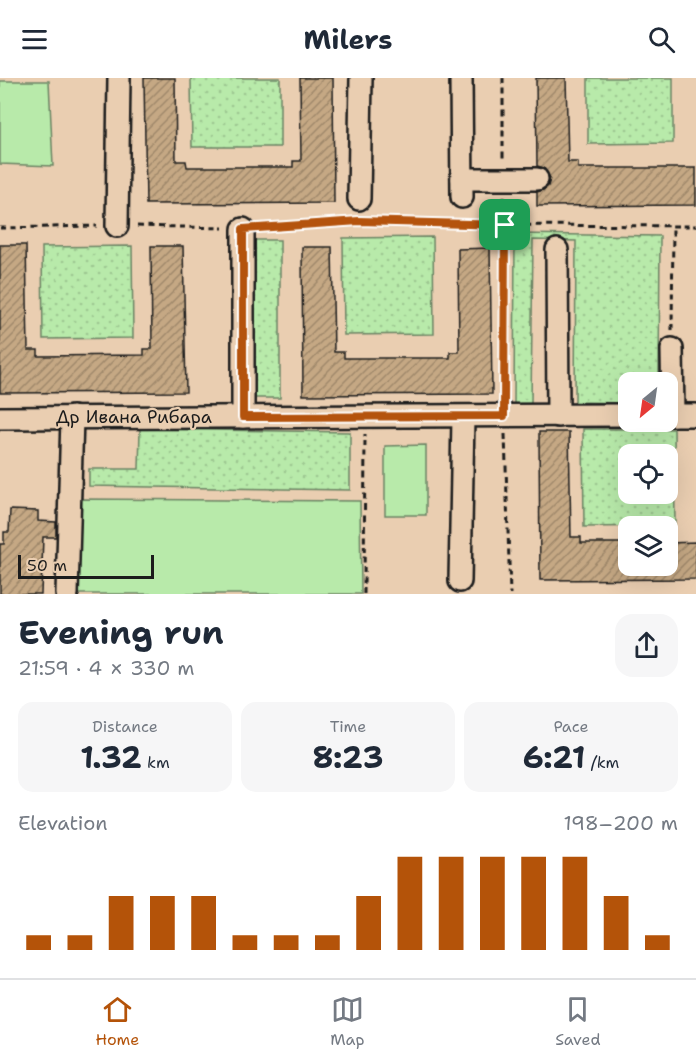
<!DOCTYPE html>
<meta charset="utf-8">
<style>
:root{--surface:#fff;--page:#f6f6f7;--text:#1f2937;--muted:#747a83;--line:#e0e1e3;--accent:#b45309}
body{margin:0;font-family:"Shantell Sans",sans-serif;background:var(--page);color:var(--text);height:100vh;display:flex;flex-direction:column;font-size:22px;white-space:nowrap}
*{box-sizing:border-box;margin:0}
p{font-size:20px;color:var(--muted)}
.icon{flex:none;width:33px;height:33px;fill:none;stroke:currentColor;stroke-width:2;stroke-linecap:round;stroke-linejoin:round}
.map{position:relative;height:516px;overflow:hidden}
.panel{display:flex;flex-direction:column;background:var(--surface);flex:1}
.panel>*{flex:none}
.needle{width:39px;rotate:209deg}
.buttons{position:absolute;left:618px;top:294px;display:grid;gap:12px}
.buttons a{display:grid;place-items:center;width:60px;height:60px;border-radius:12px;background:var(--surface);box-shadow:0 6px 24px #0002;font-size:30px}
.scale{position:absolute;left:18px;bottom:15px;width:136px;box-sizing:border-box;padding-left:6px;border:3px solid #1c1c1c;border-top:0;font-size:16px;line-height:21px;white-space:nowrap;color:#1c1c1c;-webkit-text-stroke:4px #eaceb1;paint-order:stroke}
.pin{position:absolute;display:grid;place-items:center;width:51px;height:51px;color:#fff;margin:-26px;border-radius:12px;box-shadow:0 3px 9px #0006}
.round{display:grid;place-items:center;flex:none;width:63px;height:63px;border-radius:18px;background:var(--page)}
.summary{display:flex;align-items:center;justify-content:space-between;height:102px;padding:0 18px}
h1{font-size:33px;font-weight:700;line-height:45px}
.stats{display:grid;grid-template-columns:repeat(3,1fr);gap:9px;height:102px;padding:6px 18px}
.stats div{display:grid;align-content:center;border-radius:15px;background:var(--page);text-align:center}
.stats b{font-size:30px;font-weight:700}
.stats small{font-size:16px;font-weight:400}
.stats p{font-size:16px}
.chart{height:168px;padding:12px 18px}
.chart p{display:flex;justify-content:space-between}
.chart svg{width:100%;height:108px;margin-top:6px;stroke:var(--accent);stroke-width:6}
header{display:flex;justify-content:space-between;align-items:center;height:78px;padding:0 18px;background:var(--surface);font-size:27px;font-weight:700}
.dock{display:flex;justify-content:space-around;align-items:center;height:84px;border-top:2px solid var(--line);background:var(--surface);font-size:16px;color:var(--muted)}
.dock a{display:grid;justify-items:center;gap:3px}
.dock .active{color:var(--accent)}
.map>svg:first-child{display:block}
.grass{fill:url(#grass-dots);stroke:#6a8363;stroke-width:1.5;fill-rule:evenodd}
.green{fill:#b8eaaa;stroke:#6a8363;stroke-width:1.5}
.building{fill:url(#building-hatch);stroke:#1c1c1c;stroke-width:1.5}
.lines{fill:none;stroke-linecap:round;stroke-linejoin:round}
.minor-casing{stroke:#1c1c1c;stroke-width:26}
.path{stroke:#1c1c1c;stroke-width:3;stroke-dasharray:6 4.5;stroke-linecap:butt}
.minor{stroke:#eaceb1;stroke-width:21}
.route-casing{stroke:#fff;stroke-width:12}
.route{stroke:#b45309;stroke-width:8}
.labels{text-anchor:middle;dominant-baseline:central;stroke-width:4.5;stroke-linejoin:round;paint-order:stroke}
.street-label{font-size:18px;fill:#1c1c1c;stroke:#eaceb1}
</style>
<header><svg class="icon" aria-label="menu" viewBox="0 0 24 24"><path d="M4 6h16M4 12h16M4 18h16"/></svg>Milers<svg class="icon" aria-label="search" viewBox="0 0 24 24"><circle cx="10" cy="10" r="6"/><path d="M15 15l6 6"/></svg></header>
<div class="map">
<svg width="696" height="516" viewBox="0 0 696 516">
<defs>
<pattern id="grass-dots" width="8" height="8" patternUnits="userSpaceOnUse" patternTransform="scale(1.5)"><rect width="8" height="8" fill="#b8eaaa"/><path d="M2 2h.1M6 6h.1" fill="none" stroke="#9ec892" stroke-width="1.8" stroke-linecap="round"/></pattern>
<pattern id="building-hatch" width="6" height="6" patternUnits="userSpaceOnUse" patternTransform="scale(1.5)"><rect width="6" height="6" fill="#c5a884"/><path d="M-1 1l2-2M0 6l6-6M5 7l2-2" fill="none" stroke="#9f886b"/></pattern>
</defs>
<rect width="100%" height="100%" fill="#eaceb1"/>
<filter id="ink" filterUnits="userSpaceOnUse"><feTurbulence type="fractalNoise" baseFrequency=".0167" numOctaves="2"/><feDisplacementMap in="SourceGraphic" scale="12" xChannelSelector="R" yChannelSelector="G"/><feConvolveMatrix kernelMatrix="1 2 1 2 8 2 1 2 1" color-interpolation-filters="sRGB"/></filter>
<g filter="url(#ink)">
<g class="grass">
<polygon points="191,0 280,0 280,69 192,69"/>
<polygon points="588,0 673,0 673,65 588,66"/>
<polygon points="515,156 660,158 659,304 628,304 628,325 575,324 576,163 533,162 531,326 514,326"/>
<polygon points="433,159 434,256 344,257 343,160"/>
<rect x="252" y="162" width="28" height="158"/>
<polygon points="132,168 133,260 43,261 42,169"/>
<polygon points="140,351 350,354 350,412 89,408 89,391 139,391"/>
<path d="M 583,351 L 674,351 L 675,448 L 584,449 ZM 628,376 L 668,376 L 668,416 L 628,416 Z"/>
</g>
<g class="green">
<polygon points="0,3 49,3 53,88 0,86"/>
<polygon points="426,367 426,437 385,437 385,368"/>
<polygon points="78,421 360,423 361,516 75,516"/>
</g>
<g class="building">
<polygon points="144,0 175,0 176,83 186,83 187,89 293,89 293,83 301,83 300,0 333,0 334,125 146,126"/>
<polygon points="536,0 566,0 568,84 578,84 578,90 696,90 696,127 537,128 537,114 543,112 548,108 550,100 544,90 537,88"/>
<polygon points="0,167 26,167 28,272 38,272 38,278 144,277 144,271 152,271 151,168 183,168 186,314 0,315"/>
<polygon points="302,169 332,169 334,274 344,274 344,280 450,280 450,274 459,274 458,171 490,170 492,316 303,317"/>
<polygon points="539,354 569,354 571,459 581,459 581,465 628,465 628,488 668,488 668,465 696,464 696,501 540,502"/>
<polygon points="10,432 38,433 38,443 56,444 56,459 43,459 41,516 0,516 0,466 4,466 4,454 9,454"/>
</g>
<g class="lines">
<g class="minor-casing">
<g id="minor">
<polyline points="461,0 462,119"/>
<polyline points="462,101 537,101"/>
<polyline points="359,121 361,0"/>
<polyline points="117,148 119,0"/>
<polyline points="243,151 243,339"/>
<polyline points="557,172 558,338"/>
<polyline points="672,271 673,337"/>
<polyline points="668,337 696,337"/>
<polyline points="0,340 628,337"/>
<polyline points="460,503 463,339"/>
<polyline points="67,516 72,339"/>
</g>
</g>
<g class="path">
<polyline points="503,0 503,82"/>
<polyline points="504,119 504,319"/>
<polyline points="137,148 223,150"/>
<polyline points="0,150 97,148"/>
<polyline points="263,150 359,143 505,147 696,148"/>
<polyline points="672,252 673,148"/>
<polyline points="505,356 510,516"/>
<polyline points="364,516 365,356"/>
</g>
<use href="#minor" class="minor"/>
</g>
</g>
<g class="lines" filter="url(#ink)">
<g class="route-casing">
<polygon id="route" points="359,143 505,147 504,338 243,339 243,151"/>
</g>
<use href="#route" class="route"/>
</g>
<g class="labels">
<g class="street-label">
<text x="134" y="339">Др Ивана Рибара</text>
</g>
</g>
</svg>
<div class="buttons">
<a><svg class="needle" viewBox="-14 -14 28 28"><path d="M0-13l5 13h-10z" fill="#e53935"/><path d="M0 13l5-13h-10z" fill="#747a83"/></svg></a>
<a><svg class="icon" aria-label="locate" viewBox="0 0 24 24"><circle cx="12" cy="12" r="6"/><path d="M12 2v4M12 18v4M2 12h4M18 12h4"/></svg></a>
<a><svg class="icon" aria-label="layers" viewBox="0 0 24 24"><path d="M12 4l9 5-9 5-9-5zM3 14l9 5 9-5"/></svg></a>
</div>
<div class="scale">50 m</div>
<div class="pin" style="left:505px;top:147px;background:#1e9e55"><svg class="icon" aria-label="arrive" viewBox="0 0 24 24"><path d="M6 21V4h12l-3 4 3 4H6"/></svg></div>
</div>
<section class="panel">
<div class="summary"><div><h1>Evening run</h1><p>21:59 · 4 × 330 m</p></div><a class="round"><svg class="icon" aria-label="share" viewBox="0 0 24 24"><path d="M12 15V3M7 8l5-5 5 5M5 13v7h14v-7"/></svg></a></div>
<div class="stats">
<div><p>Distance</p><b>1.32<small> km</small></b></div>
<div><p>Time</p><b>8:23</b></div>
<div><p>Pace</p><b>6:21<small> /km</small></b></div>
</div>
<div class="chart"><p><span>Elevation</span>198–200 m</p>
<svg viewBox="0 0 160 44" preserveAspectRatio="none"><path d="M5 44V38M15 44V38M25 44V22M35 44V22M45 44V22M55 44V38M65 44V38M75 44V38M85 44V22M95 44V6M105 44V6M115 44V6M125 44V6M135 44V6M145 44V22M155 44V38"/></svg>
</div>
</section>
<nav class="dock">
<a class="active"><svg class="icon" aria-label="home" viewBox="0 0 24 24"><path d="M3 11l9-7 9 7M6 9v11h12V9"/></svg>Home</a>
<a><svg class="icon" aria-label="map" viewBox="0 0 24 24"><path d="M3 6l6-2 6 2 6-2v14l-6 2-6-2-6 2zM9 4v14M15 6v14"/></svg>Map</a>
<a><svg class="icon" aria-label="saved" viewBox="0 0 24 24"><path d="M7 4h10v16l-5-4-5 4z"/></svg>Saved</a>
</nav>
